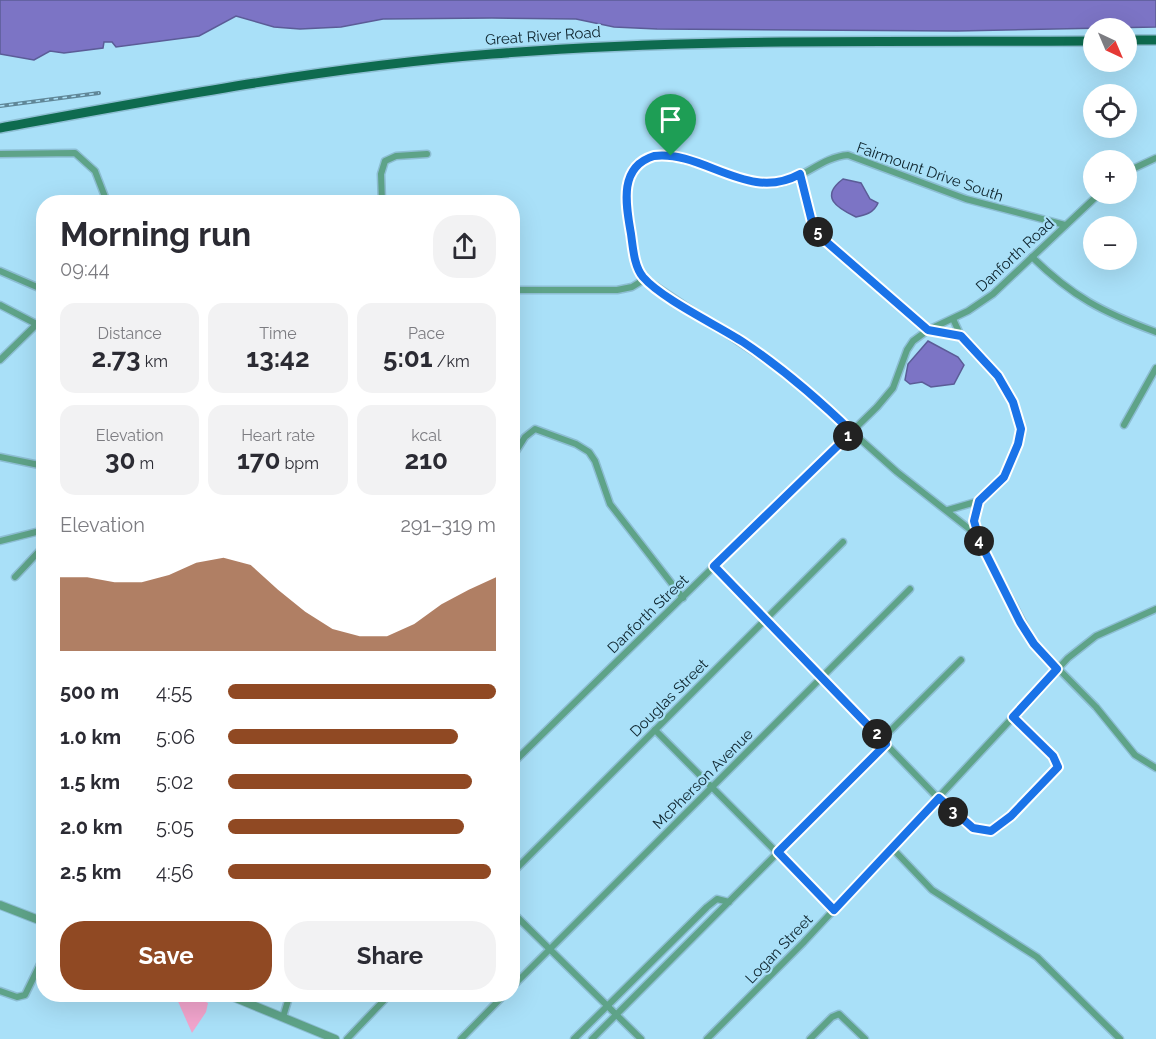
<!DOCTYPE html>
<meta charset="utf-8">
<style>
:root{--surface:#fff;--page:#f2f2f3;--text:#2b2b33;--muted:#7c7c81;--accent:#904923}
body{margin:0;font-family:Raleway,sans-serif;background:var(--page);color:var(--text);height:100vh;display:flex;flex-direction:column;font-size:22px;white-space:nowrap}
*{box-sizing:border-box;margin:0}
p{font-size:20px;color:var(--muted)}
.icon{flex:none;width:33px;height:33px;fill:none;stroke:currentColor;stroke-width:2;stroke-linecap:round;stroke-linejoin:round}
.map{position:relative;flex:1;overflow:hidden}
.drawer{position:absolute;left:36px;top:195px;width:484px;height:807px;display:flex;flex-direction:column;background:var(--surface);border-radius:24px;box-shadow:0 6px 24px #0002}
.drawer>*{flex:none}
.needle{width:39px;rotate:136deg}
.fabs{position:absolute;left:1083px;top:18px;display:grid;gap:12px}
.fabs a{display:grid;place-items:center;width:54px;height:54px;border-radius:50%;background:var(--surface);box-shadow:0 6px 24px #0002;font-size:30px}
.pin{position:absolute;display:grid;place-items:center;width:51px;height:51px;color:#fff;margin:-62px -26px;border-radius:50% 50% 50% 0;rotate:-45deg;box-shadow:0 0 6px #0007}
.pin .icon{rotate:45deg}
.km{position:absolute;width:30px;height:30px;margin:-15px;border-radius:50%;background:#222;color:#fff;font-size:16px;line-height:30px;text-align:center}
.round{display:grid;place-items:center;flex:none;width:63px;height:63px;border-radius:24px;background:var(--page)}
.head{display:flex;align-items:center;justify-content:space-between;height:102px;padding:0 24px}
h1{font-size:33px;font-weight:700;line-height:45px}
.figures{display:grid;grid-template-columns:repeat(3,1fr);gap:9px;height:102px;padding:6px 24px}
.figures div{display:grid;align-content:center;border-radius:15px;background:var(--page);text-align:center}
.figures b{font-size:26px;font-weight:700}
.figures small{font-size:16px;font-weight:400}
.figures p{font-size:16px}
.chart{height:168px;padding:12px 24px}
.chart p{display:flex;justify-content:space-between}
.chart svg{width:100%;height:108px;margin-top:6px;fill:var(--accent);opacity:.7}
.action{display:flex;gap:12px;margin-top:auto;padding:12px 24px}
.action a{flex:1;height:69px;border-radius:24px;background:var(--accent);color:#fff;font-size:24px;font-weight:700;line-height:69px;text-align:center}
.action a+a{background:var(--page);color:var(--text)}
ul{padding:0 24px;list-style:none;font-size:20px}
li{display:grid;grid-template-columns:96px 72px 1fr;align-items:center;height:45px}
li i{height:15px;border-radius:8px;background:var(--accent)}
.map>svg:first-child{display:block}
.green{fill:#f1a4cc}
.water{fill:#7c74c5;stroke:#5b5c97;stroke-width:1.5}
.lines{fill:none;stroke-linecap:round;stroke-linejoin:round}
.minor-casing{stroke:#8dbed3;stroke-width:9}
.tertiary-casing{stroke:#8dbed3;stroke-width:10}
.primary-casing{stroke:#8dbed3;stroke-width:12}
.minor{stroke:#5ea388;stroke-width:6}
.tertiary{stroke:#5ea388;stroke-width:8}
.primary{stroke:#0e6b4f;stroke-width:9}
.rail-casing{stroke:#608798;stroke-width:4}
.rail{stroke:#a9e0f8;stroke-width:1.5;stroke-dasharray:4.5;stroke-linecap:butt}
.route-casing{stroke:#fff;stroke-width:12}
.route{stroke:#1a73e8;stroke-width:8}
.labels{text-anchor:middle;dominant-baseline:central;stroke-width:4.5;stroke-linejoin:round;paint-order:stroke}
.street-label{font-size:15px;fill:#0d232c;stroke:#a9e0f8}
</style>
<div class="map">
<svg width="1156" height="1039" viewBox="0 0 1156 1039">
<rect width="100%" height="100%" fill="#a9e0f8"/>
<polygon class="green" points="180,994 203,995 204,1001 208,1003 206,1012 192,1033 176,997"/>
<g class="water">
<polygon points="0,0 1156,0 1156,27 957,31 657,29 614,27 576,19 492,18 383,19 341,27 300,29 274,27 236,16 199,36 116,47 112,42 104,42 103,48 64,53 50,51 34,60 0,54"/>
<path d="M 843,179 L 861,183 L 870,199 L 878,203 C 874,213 865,215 856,217 C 837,208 819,197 843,179 Z"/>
<polygon points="928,341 958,357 964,365 954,384 931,387 922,382 910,384 905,380 908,364"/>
</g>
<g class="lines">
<g class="minor-casing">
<g id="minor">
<polyline points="0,154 75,153 95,171 107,202"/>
<polyline points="1126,172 1156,158"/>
<polyline points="800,174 813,226 822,238 928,330 961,336 998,376 1013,402 1021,429 1018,444 1004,477 979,501 948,510"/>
<polyline points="382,202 381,174 385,161 396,156 427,154"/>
<path d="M 1065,225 L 966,199 L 848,155 C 820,157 800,183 772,184 C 728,185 619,110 627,204 C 629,227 630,261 645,279 L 787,374 L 897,472 L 977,535 L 1034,644 L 1096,707 L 1135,755 L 1156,768"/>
<path d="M 1032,257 C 1073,297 1102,312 1156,332"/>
<polyline points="0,271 44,290"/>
<polyline points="513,290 617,290 632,287 645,279"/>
<polyline points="0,305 44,328"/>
<polyline points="953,319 961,336"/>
<polyline points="0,360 44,317"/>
<polyline points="1124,425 1156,368"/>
<polyline points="513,456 525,437 535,429 576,444 589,452 595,461 610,504 683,598"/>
<polyline points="0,457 44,466"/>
<polyline points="977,534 974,521 979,501"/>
<polyline points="0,541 44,530"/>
<path d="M 714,566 L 938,798 C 954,813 976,843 1000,826 L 1058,767 L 1053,756 L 1013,716"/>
<polyline points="15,577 44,546"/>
<polyline points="655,730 834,910"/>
<polyline points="882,739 961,660"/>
<polyline points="513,763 877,407 893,388 907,350 913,341 928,330 968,311 993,294 1099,194"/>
<polyline points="892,848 932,890 1037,957 1120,1039"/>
<polyline points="513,872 843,542"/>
<polyline points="513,913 641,1039"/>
<polyline points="513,986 910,589"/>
<polyline points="0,991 17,997 25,995 44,956"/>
<polyline points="283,1017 290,994"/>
<polyline points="347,1039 390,994"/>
<polyline points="461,1039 505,994"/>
<polyline points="574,1039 707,907 717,899 729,902"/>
<polyline points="592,1039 886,744"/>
<polyline points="707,1039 803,943 1068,658 1096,636 1156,609"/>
<polyline points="810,1039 832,1017 839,1014 865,1039"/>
</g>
</g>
<g class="tertiary-casing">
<g id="tertiary">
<polyline points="0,905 44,922"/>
<polyline points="226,994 335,1039"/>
</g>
</g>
<g class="primary-casing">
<g id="primary">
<polyline points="1126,40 1156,40"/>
<path d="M 0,128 C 163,98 326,67 492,54 C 692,38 893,42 1094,41"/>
</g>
</g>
<use href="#minor" class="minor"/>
<use href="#tertiary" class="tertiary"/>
<use href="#primary" class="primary"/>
<g class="rail-casing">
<polyline id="rail" points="0,106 99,93"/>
</g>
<use href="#rail" class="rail"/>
</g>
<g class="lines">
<g class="route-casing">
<path id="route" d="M 654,156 C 704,150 748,203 800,174 L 813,226 L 822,238 L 928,330 L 961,336 L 998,376 L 1013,402 L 1021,429 L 1018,444 L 1004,477 L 979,501 L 974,521 L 980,542 L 1020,622 L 1034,644 L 1057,669 L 1013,717 L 1053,756 L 1058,767 L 1011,816 L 991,831 L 973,828 L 939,798 L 834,910 L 778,852 L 886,744 L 714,566 L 852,432 C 818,399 782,368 743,342 C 717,325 662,299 643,277 C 634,266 633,248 631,234 C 626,205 618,167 654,156 Z"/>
</g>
<use href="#route" class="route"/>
</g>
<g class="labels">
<g class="street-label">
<text transform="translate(543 36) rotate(-4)">Great River Road</text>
<text transform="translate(930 172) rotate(19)">Fairmount Drive South</text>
<text transform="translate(1015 255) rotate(-43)">Danforth Road</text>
<text transform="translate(648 614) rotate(-44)">Danforth Street</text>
<text transform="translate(669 698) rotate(-45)">Douglas Street</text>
<text transform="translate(703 779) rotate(-45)">McPherson Avenue</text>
<text transform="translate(779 949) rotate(-46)">Logan Street</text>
</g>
</g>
</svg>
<div class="fabs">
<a><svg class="needle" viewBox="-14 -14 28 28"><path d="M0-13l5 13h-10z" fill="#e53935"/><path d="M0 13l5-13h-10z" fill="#7c7c81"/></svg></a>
<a><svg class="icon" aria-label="locate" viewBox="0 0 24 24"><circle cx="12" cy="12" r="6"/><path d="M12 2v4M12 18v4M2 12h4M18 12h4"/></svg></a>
<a>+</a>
<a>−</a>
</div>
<div class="pin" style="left:671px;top:156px;background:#1e9e55"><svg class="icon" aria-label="arrive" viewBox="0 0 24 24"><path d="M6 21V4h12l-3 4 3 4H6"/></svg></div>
<b class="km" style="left:848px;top:436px">1</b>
<b class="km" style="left:877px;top:734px">2</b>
<b class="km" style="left:953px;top:812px">3</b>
<b class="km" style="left:979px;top:541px">4</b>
<b class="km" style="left:818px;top:232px">5</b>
<section class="drawer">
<div class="head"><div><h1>Morning run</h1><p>09:44</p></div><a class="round"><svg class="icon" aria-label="share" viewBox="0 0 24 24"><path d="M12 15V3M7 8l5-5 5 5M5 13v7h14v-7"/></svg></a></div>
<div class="figures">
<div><p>Distance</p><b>2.73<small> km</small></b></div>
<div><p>Time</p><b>13:42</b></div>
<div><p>Pace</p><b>5:01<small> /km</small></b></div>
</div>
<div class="figures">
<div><p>Elevation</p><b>30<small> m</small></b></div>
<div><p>Heart rate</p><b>170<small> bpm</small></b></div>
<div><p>kcal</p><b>210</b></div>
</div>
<div class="chart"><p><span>Elevation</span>291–319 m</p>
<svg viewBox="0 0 160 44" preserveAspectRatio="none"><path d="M0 44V14L10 14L20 16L30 16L40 13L50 8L60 6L70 9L80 19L90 28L100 35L110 38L120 38L130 33L140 25L150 19L160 14V44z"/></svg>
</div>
<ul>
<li><b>500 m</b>4:55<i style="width:100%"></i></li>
<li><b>1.0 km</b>5:06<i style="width:86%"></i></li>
<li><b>1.5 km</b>5:02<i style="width:91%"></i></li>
<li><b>2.0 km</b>5:05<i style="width:88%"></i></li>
<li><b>2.5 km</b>4:56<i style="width:98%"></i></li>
</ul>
<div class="action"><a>Save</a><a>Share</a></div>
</section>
</div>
